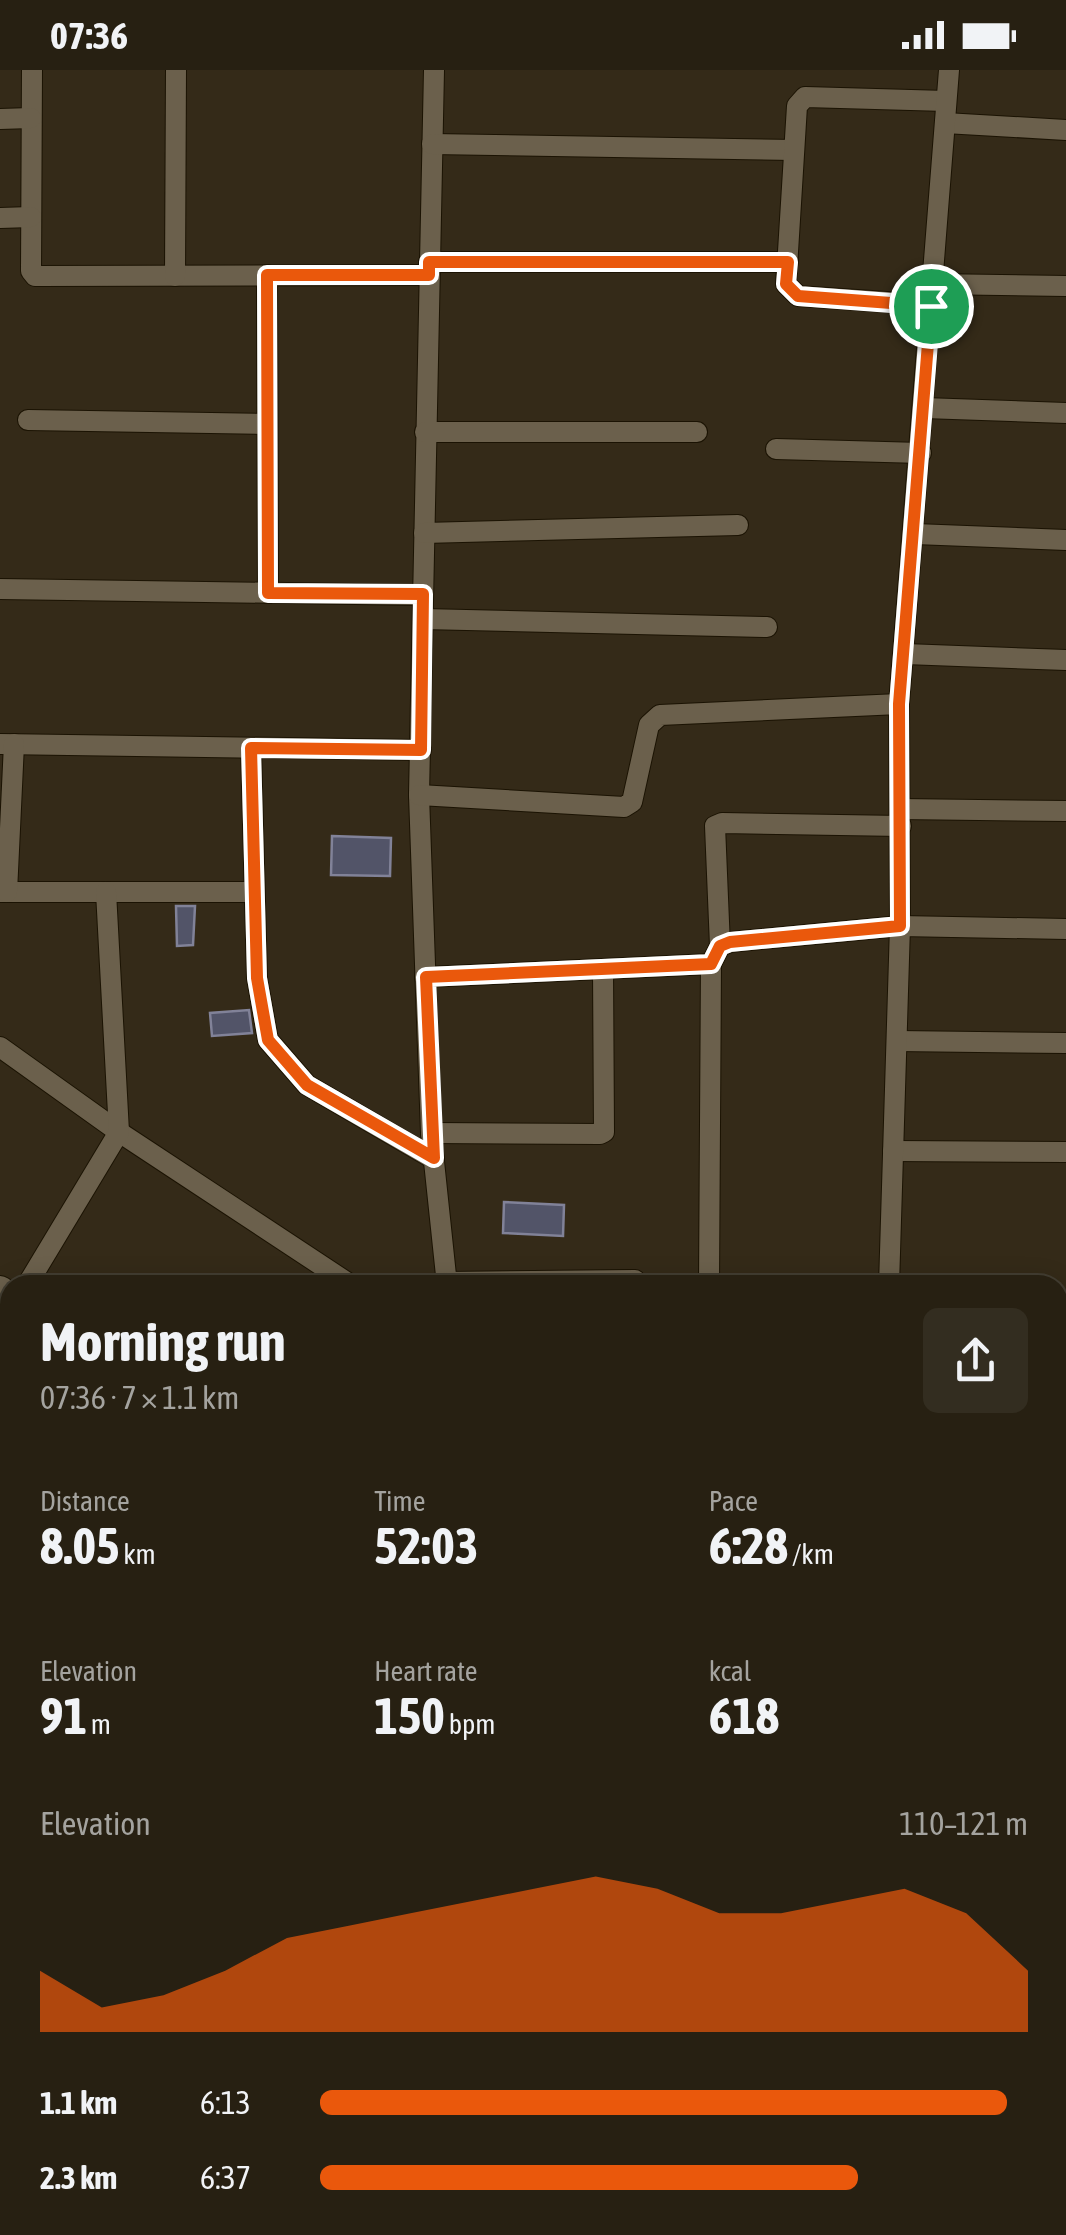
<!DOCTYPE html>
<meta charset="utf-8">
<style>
:root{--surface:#272012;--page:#332d20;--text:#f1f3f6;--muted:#a4a39f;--line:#433e32;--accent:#ea580c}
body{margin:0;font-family:"Asap Condensed",sans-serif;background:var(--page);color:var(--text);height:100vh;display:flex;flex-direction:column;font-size:38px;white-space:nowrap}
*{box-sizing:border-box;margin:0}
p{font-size:32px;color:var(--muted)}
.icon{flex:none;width:55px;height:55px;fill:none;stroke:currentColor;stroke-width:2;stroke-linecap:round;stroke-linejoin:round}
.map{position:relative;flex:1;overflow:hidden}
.drawer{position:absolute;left:0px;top:1205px;width:1068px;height:960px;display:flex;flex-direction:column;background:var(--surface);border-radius:30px 30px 0 0;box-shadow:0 5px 25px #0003,0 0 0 2px var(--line)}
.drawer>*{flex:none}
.pin{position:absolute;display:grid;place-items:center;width:85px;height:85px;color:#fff;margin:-42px;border:5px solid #fff;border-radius:50%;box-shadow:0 2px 10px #0007}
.round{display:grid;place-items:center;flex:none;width:105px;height:105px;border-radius:15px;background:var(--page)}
.summary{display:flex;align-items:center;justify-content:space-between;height:170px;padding:0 40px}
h1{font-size:55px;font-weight:700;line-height:75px}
.metrics{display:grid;grid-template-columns:repeat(3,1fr);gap:15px;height:170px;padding:10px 40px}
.metrics div{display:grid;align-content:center}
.metrics b{font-size:50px;font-weight:700}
.metrics small{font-size:28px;font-weight:400}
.metrics p{font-size:28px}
.chart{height:280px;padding:20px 40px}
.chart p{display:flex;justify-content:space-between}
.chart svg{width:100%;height:180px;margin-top:10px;fill:var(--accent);opacity:.7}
ul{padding:0 40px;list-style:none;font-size:32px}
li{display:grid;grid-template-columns:160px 120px 1fr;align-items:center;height:75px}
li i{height:25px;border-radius:12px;background:var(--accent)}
.status{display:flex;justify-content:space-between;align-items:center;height:70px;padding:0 50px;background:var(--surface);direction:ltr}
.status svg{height:28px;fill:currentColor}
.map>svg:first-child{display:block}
.building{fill:#525468;stroke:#818298;stroke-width:2.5}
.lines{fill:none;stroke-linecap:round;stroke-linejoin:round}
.street-casing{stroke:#1b1303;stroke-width:22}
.secondary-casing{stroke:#1b1303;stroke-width:30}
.street{stroke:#6b604c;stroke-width:20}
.secondary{stroke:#6b604c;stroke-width:28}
.route-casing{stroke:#fff;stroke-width:20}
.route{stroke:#ea580c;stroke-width:12}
</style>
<div class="status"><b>07:36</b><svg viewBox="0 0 49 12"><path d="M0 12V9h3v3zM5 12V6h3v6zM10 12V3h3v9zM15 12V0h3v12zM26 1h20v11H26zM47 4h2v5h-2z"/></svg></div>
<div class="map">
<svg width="1066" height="2165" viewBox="0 0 1066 2165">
<rect width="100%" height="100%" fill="#342a18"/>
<g class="building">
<polygon points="332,766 391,768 390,806 331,805"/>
<polygon points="176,836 195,836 193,875 177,876"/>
<polygon points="249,940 252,963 212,966 210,943"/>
<polygon points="504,1132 564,1135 563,1166 503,1163"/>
</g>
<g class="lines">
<g class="street-casing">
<g id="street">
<polyline points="32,0 31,201 35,206 429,205"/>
<polyline points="434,0 419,725 431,1063 447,1215"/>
<polyline points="0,49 31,48"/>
<polyline points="945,53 1066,60"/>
<polyline points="432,74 794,80"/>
<polyline points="0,148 31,147"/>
<polyline points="429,192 788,192"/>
<polyline points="267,205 268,523"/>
<polyline points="175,206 176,0"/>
<polyline points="932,214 1066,216"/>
<polyline points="931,235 798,226 786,214 797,36 805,27 946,31"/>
<polyline points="924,338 1066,343"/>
<polyline points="28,350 267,354"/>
<polyline points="425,362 697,362"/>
<polyline points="776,379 921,383"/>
<polyline points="424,463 738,455"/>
<polyline points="915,464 1066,470"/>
<polyline points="0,519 423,525"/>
<polyline points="423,549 767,557"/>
<polyline points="905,584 1066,590"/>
<polyline points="0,674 421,680"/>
<polyline points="251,678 257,908 268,970 307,1015 434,1089"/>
<polyline points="419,725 624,737 632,732 649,655 660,645 899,634"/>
<polyline points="900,739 1066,741"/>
<polyline points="0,822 253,822"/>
<polyline points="7,822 14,674"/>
<polyline points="720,876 715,756 722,753 901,756"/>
<polyline points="425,907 711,894"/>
<polyline points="897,971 1066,973"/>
<polyline points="0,977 119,1062 351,1215"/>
<polyline points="431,1063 600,1064 604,1062 603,899"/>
<polyline points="893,1081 1066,1082"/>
<polyline points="447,1212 635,1210"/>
<polyline points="27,1215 119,1062 106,822"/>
<polyline points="709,1215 711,894 720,876 730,872 900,856 1066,859"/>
<polyline points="889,1215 900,856 899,634 949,0"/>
<polyline points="1058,1336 1066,1336"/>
<polyline points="0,1611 10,1613"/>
<polyline points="1058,1616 1066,1602"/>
<polyline points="1058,1753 1066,1759"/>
<polyline points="0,1769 10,1774"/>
<polyline points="1058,1863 1066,1851"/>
<polyline points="0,1975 10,1958"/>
<polyline points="0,2131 10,2137"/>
<polyline points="40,2155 57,2165"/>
<polyline points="208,2155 224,2165"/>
<polyline points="437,2155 453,2165"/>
<polyline points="665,2155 682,2165"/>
<polyline points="481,2165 486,2155"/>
<polyline points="772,2165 777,2155"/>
<polyline points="978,2165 984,2155"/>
</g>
</g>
<g class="secondary-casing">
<g id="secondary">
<polyline points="0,1220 10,1227"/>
<polyline points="0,1251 10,1258"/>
<polyline points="1058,1966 1066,1972"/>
<polyline points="1058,2008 1066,2014"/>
</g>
</g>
<use href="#street" class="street"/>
<use href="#secondary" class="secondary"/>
</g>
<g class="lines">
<g class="route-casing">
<polygon id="route" points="429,192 788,192 786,214 798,226 931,236 899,634 900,856 730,872 720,876 711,894 426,907 434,1088 307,1015 268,970 257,908 251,678 421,680 423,524 268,523 267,205 429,205"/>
</g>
<use href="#route" class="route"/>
</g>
</svg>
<div class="pin" style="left:931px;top:236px;background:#1e9e55"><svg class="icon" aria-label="arrive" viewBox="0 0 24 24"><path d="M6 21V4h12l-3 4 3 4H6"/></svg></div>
<section class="drawer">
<div class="summary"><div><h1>Morning run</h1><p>07:36 · 7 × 1.1 km</p></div><a class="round"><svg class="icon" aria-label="share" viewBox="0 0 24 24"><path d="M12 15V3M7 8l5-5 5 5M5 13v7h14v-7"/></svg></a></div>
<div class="metrics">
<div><p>Distance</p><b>8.05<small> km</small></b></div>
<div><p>Time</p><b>52:03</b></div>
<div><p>Pace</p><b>6:28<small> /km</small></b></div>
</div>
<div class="metrics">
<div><p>Elevation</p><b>91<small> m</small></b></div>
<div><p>Heart rate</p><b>150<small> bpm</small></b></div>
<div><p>kcal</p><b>618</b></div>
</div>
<div class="chart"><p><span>Elevation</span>110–121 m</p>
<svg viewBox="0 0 160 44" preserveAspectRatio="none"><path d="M0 44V29L10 38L20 35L30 29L40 21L50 18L60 15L70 12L80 9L90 6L100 9L110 15L120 15L130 12L140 9L150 15L160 29V44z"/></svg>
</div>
<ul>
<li><b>1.1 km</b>6:13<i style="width:97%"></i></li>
<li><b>2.3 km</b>6:37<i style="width:76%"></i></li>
</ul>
</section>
</div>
